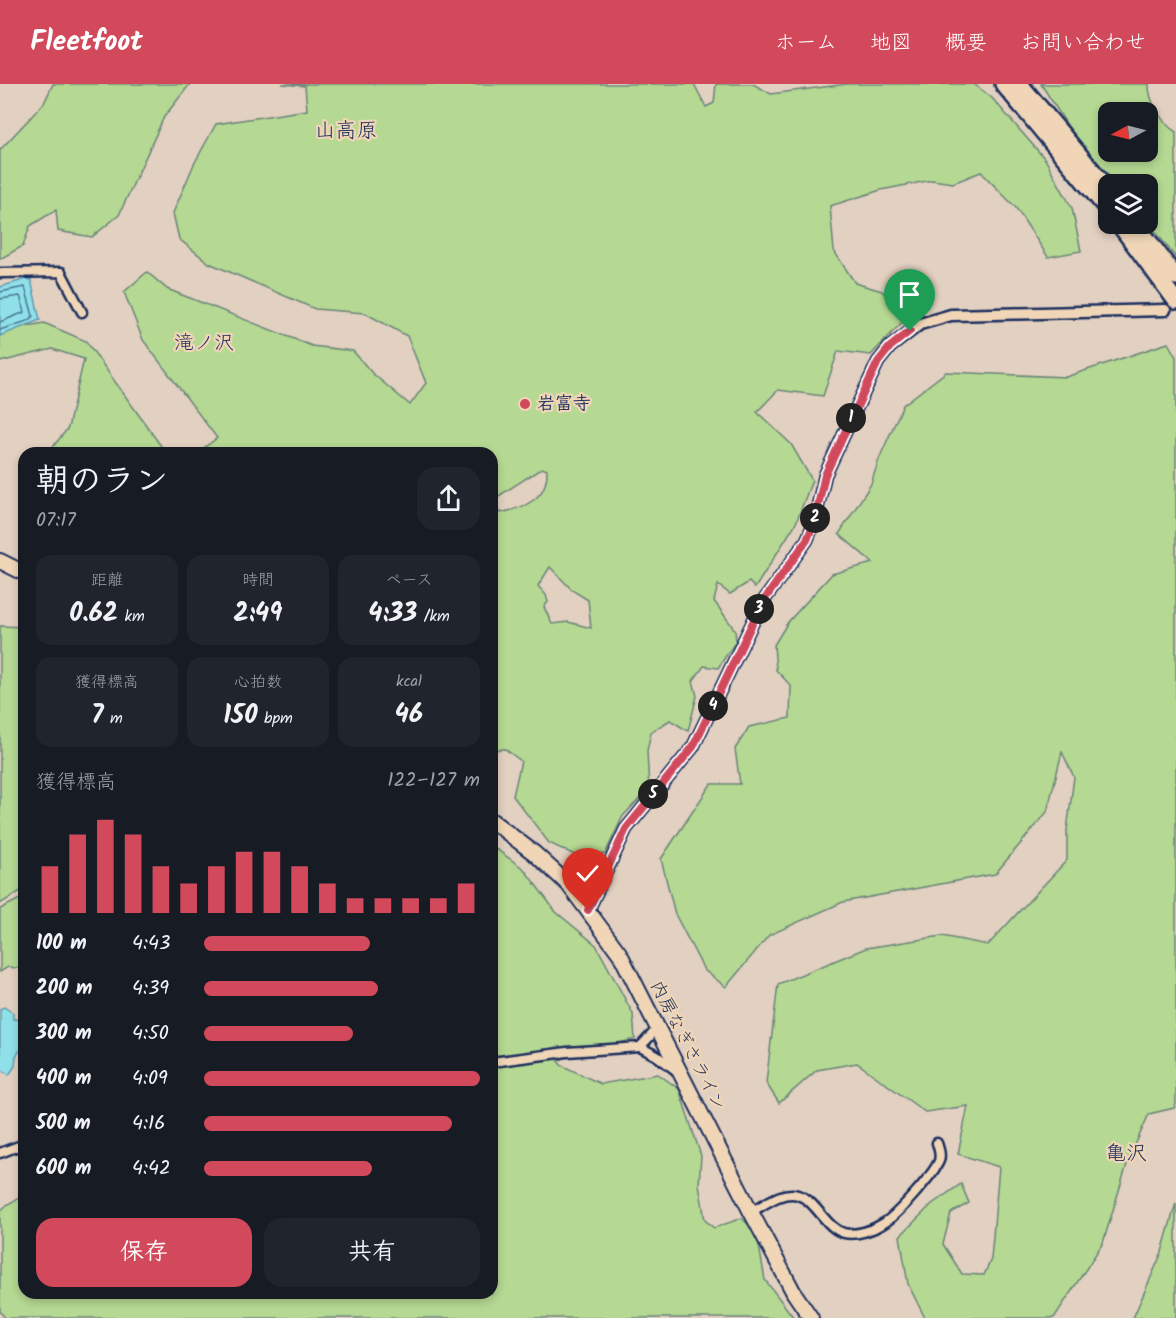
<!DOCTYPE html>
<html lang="ja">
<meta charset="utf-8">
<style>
:root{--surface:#171b24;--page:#20242c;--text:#f1f3f6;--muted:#9ea1a6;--accent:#d1495b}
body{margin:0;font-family:Kalam,"Klee One",sans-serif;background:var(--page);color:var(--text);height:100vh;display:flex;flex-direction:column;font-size:22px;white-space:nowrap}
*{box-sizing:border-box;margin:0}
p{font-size:20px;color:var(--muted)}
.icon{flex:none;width:33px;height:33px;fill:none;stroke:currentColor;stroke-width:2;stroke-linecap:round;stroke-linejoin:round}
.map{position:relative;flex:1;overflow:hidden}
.details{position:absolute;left:18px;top:363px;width:480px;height:852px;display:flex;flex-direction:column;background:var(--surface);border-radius:18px;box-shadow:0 3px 9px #0003}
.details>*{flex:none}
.needle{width:39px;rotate:263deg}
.fabs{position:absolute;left:1098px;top:18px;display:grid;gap:12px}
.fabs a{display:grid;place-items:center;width:60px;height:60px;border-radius:12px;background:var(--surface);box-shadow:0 3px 9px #0003;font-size:30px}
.pin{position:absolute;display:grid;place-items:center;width:51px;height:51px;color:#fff;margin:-62px -26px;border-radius:50% 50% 50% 0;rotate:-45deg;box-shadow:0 0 6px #0007}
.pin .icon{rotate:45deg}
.km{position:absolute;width:30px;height:30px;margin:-15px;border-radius:50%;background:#222;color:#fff;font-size:16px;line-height:30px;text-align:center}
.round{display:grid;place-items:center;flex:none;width:63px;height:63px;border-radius:18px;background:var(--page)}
.summary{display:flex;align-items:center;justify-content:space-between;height:102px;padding:0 18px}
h1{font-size:33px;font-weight:800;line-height:45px}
.stats{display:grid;grid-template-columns:repeat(3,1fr);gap:9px;height:102px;padding:6px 18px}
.stats div{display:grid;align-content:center;border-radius:15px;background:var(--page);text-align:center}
.stats b{font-size:26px;font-weight:800}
.stats small{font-size:16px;font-weight:400}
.stats p{font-size:16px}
.chart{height:168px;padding:12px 18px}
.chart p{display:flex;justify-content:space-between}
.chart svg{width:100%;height:108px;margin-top:6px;stroke:var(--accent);stroke-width:6}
.action{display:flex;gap:12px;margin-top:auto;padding:12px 18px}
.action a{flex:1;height:69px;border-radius:18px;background:var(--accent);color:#fff;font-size:24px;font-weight:800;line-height:69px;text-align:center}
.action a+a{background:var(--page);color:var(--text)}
ul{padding:0 18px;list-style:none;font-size:20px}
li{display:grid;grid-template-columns:96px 72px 1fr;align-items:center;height:45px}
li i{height:15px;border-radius:8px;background:var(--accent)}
header{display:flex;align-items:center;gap:36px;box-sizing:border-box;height:84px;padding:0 30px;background:var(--accent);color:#fff}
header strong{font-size:28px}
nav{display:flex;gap:33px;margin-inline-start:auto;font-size:21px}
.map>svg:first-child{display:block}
.green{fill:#b5d892;stroke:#688478;stroke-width:1.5;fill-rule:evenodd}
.water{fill:#8fe0e8;stroke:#6199b1;stroke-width:1.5}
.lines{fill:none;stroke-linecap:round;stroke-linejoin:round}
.shore{stroke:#497695;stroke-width:1.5}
.minor-casing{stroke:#1b2f5e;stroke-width:13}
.tertiary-casing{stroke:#1b2f5e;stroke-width:15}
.trunk-casing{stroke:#1b2f5e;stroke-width:18}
.motorway-casing{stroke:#1b2f5e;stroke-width:20}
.minor{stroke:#f0d6b7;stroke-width:8}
.tertiary{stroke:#f0d6b7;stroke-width:10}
.trunk{stroke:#f0d6b7;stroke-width:14}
.motorway{stroke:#f0d6b7;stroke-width:15}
.route-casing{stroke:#fff;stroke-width:12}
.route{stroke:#d1495b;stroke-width:8}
.poi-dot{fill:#d1495b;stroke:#f0d6b7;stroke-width:2}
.labels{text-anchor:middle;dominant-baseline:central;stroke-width:4.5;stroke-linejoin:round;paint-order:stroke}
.poi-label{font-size:18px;font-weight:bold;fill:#1b2f5e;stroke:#f0d6b7;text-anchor:start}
.street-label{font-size:18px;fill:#1b2f5e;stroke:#f0d6b7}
.neighbourhood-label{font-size:20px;fill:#1b2f5e;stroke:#f0d6b7}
.quarter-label{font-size:21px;fill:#1b2f5e;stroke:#f0d6b7}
</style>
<header>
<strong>Fleetfoot</strong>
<nav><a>ホーム</a><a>地図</a><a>概要</a><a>お問い合わせ</a></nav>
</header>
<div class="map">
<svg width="1176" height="1234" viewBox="0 0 1176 1234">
<rect width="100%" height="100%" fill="#e2d0c0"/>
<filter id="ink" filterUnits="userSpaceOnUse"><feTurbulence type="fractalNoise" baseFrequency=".0167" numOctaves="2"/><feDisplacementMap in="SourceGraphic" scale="12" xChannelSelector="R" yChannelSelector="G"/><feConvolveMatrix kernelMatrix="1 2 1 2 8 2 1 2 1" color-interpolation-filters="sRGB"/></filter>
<g filter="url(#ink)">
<g class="green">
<polygon points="53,0 190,0 164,33 119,131 92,153 58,147 56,126 30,142 23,162 0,175 0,66 44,19"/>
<path d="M 282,0 L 694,0 L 706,23 L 714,19 L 716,0 L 753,0 L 771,10 L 847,0 L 974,0 L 992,14 L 1045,75 L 1072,124 L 1081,167 L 1048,173 L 1016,124 L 981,88 L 953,99 L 932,96 L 881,106 L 830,122 L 834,167 L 855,199 L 882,207 L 907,233 L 871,271 L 838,267 L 823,312 L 778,306 L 757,328 L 791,360 L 812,396 L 796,439 L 755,504 L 749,498 L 730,510 L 718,501 L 714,517 L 735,546 L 736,557 L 718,584 L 704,582 L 693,597 L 697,612 L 688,647 L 670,636 L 651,648 L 647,667 L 649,705 L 623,732 L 605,770 L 579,773 L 549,759 L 513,712 L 521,677 L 505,665 L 492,666 L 492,369 L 197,369 L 217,354 L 143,256 L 124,208 L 147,188 L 167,205 L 312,262 L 353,267 L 372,289 L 410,321 L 426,299 L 407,252 L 365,229 L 315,225 L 209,179 L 179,155 L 173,129 L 194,80 L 216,40 L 307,26 L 305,2 ZM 542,384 L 547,386 C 548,415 524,424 500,429 L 495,423 L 497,413 ZM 550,483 L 572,506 L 588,516 L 591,544 L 568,538 L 552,540 L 544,523 L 548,518 L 546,511 L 538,502 Z"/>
<path d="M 1041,0 L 1149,0 C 1148,17 1163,40 1176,48 L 1176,174 L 1148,138 L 1148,100 L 1115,100 L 1074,52 ZM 1108,28 L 1148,28 L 1148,68 L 1108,68 Z"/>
<polygon points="44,239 86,257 166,369 48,369 68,344 84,275 52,265 0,278 0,247"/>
<polygon points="1168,259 1176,273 1176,1020 1174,1024 1149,1030 1128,1077 1103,1159 1054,1234 925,1234 908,1200 900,1152 932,1120 961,1100 969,1119 951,1129 943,1160 962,1190 984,1191 991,1175 999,1083 958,1070 968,1022 925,1028 857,979 817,986 779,1019 766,999 778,900 866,864 942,852 988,861 1067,776 1067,746 1074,693 1062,668 1047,728 995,790 843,818 769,851 726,903 704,886 675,830 661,775 711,700 740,700 735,665 749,643 790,634 791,602 776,586 774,561 788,538 832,490 873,479 839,450 871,400 879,375 903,321 946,288 1066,293"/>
<polygon points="0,542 24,543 24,805 0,820"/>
<polygon points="492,762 524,785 556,828 596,861 633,930 635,955 571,971 558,977 561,981 601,1000 658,990 679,1005 701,1072 699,1100 705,1136 714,1144 742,1134 757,1150 765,1196 794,1234 5,1234 0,1227 0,1127 8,1120 24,1111 24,1209 492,1209"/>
<polygon points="24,813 24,885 8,883 0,888 0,825"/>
<polygon points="1176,1119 1176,1234 1133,1234 1162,1168"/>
</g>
<g class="water">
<polygon points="26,195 31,196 40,236 0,252 0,203"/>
<polygon points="4,923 13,929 13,935 24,936 24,961 16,972 15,982 9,991 0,984 0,925"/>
</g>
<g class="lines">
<g class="shore">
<polyline points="0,208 25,203 33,232 30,236 0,246"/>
<polyline points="0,215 20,212 25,228 0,238"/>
</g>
<g class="minor-casing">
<g id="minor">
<polyline points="0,189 61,188 82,228"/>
<polyline points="640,963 657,972 677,987"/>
<polyline points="492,978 567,968 640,963 658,944"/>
<polyline points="0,1069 24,1060"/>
<path d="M 751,1128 C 764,1121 782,1106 798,1111 C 817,1117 825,1144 844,1149 C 856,1152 873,1146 884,1139 C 897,1131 933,1091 939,1077 C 941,1071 939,1065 937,1059"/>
</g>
</g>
<g class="tertiary-casing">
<polyline id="tertiary" points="588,826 626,745 693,663 762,519 807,456 814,439 825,391 878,278 890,263 920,240 951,231 1165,226"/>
</g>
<g class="trunk-casing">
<g id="trunk">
<polyline points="0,477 24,489"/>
<polyline points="492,737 534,769 568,800 620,870 751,1128 794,1209 811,1234"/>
</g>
</g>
<g class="motorway-casing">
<g id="motorway">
<polyline points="1003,0 1108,126"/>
<polyline points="1020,0 1108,105"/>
<polyline points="1119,140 1176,217"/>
<polyline points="1136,140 1176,193"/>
</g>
</g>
<use href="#minor" class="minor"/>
<use href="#tertiary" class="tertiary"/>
<use href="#trunk" class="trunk"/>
<use href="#motorway" class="motorway"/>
</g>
</g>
<g class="lines" filter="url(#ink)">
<g class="route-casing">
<polyline id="route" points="588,826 626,745 693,663 762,519 807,456 814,439 825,391 878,278 890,263 910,247"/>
</g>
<use href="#route" class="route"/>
</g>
<circle class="poi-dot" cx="525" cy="320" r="6"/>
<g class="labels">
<g class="poi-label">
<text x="537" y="320">岩富寺</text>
</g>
<g class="street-label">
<text transform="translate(687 962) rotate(63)">内房なぎさライン</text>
</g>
<g class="neighbourhood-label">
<text x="204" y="260">滝ノ沢</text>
</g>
<g class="quarter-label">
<text x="346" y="47">山高原</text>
<text x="1126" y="1070">亀沢</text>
</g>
</g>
</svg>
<div class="fabs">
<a><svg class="needle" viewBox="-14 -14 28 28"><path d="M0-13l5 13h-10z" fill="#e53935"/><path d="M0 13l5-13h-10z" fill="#9ea1a6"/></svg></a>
<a><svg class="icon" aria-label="layers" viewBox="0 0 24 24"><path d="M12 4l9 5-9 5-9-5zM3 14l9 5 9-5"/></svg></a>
</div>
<div class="pin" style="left:910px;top:247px;background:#1e9e55"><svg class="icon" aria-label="arrive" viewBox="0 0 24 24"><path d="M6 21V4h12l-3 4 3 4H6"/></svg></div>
<div class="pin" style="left:588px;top:826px;background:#d93025"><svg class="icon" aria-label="check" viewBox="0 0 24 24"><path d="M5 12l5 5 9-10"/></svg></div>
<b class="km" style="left:851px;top:334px">1</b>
<b class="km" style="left:815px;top:434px">2</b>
<b class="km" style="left:759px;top:525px">3</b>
<b class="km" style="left:713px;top:622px">4</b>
<b class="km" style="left:653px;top:710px">5</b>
<section class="details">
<div class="summary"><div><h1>朝のラン</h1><p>07:17</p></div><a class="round"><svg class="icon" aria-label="share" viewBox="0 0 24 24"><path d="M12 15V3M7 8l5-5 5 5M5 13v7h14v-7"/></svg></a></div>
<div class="stats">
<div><p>距離</p><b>0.62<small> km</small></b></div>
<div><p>時間</p><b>2:49</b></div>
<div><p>ペース</p><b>4:33<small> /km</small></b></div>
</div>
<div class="stats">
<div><p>獲得標高</p><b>7<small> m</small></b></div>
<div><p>心拍数</p><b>150<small> bpm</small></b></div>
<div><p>kcal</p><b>46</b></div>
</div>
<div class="chart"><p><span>獲得標高</span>122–127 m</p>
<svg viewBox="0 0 160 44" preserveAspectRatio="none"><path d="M5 44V25M15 44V12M25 44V6M35 44V12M45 44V25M55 44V32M65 44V25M75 44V19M85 44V19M95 44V25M105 44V32M115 44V38M125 44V38M135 44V38M145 44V38M155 44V32"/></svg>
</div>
<ul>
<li><b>100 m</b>4:43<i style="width:60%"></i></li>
<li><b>200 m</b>4:39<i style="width:63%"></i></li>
<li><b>300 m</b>4:50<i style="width:54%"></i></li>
<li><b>400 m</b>4:09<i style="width:100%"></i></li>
<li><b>500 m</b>4:16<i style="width:90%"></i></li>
<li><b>600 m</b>4:42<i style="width:61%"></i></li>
</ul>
<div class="action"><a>保存</a><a>共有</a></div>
</section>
</div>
